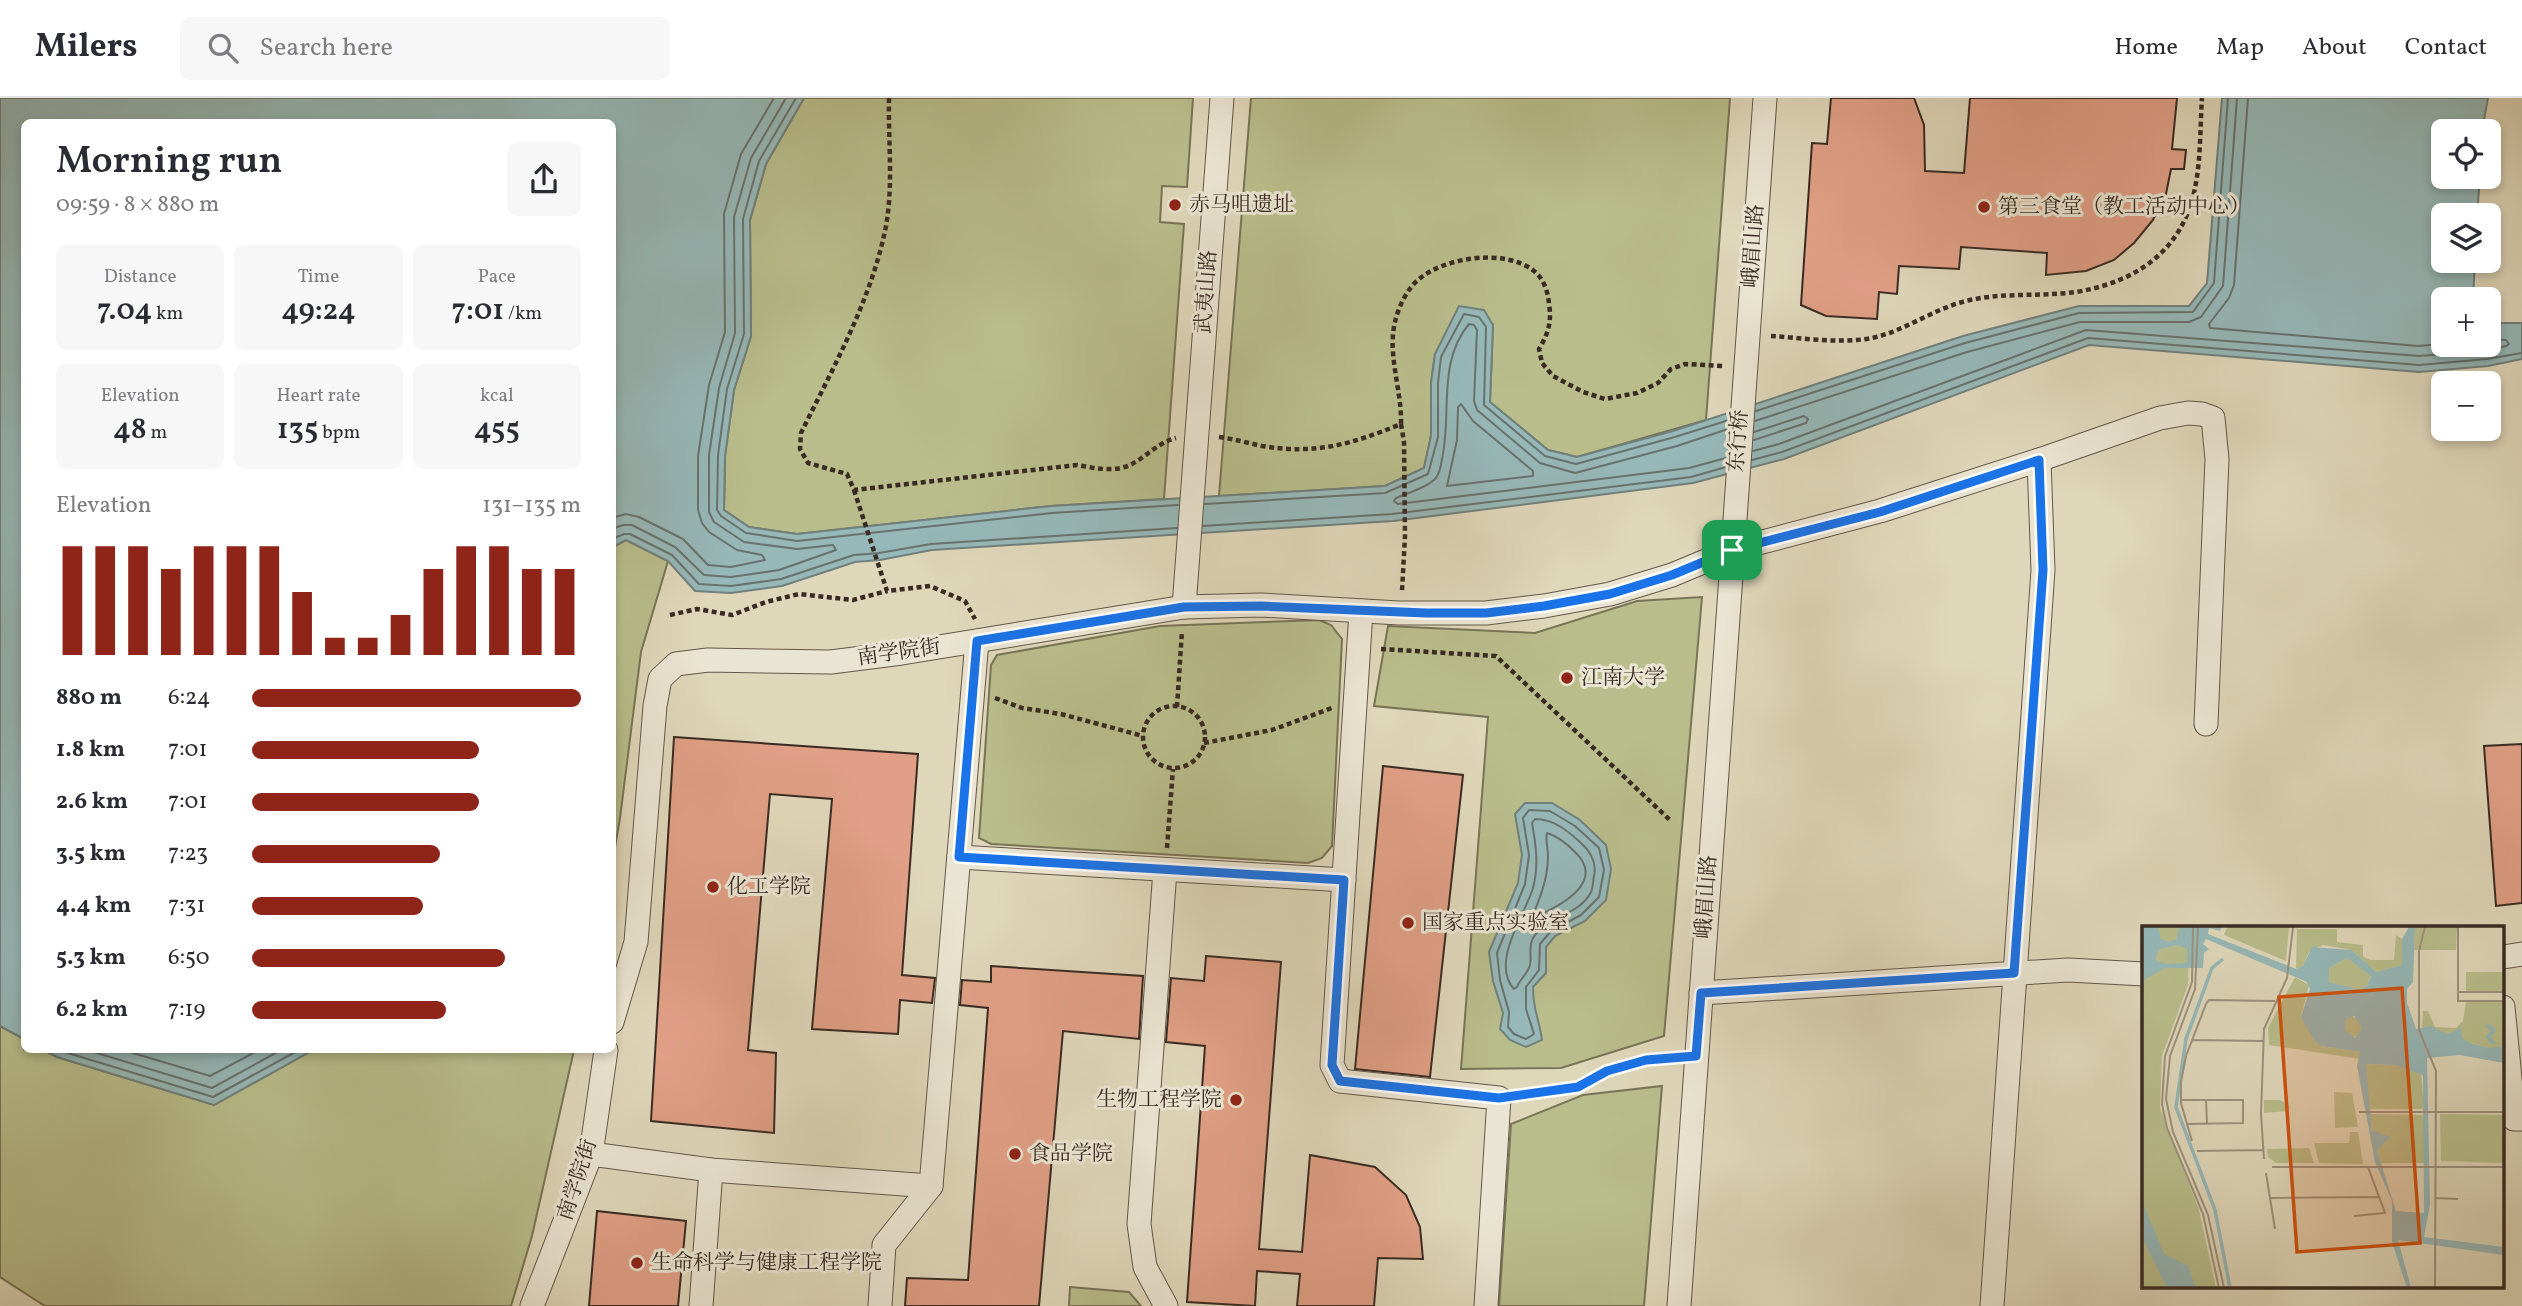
<!DOCTYPE html>
<meta charset="utf-8">
<style>
:root{--surface:#fff;--page:#f7f7f7;--text:#2b2b33;--muted:#7c7c81;--line:#e1e1e2;--accent:#8f2418}
body{margin:0;font-family:Vollkorn,"Noto Serif SC",serif;background:var(--page);color:var(--text);height:100vh;display:flex;flex-direction:column;font-size:26px;white-space:nowrap}
*{box-sizing:border-box;margin:0}
p{font-size:23px;color:var(--muted)}
.icon{flex:none;width:38px;height:38px;fill:none;stroke:currentColor;stroke-width:2;stroke-linecap:round;stroke-linejoin:round}
.map{position:relative;flex:1;overflow:hidden}
.details{position:absolute;left:21px;top:21px;width:595px;height:934px;display:flex;flex-direction:column;background:var(--surface);border-radius:10px;box-shadow:0 4px 10px #0003}
.details>*{flex:none}
.fabs{position:absolute;left:2431px;top:21px;display:grid;gap:14px}
.fabs a{display:grid;place-items:center;width:70px;height:70px;border-radius:10px;background:var(--surface);box-shadow:0 4px 10px #0003;font-size:35px}
.pin{position:absolute;display:grid;place-items:center;width:60px;height:60px;color:#fff;margin:-30px;border-radius:14px;box-shadow:0 4px 10px #0006}
.round{display:grid;place-items:center;flex:none;width:74px;height:74px;border-radius:10px;background:var(--page)}
.summary{display:flex;align-items:center;justify-content:space-between;height:119px;padding:0 35px}
h1{font-size:38px;font-weight:600;line-height:52px}
.figures{display:grid;grid-template-columns:repeat(3,1fr);gap:10px;height:119px;padding:7px 35px}
.figures div{display:grid;align-content:center;border-radius:10px;background:var(--page);text-align:center}
.figures b{font-size:30px;font-weight:600}
.figures small{font-size:19px;font-weight:400}
.figures p{font-size:19px}
.chart{height:196px;padding:14px 35px}
.chart p{display:flex;justify-content:space-between}
.chart svg{width:100%;height:126px;margin-top:7px;stroke:var(--accent);stroke-width:6}
ul{padding:0 35px;list-style:none;font-size:23px}
li{display:grid;grid-template-columns:112px 84px 1fr;align-items:center;height:52px}
li i{height:18px;border-radius:9px;background:var(--accent)}
header{display:flex;align-items:center;gap:42px;box-sizing:border-box;height:98px;padding:0 35px;background:var(--surface);border-bottom:2px solid var(--line)}
header strong{font-size:33px}
nav{display:flex;gap:38px;margin-inline-start:auto;font-size:24px}
.search{width:490px;height:63px;background:var(--page);display:flex;align-items:center;gap:18px;box-sizing:border-box;padding:0 24px;border-radius:10px;color:var(--muted);font-size:26px}
.map>svg:first-child{display:block}
.green{fill:#b8bd8b;stroke:#787457;stroke-width:2}
.water{fill:#96b8b8;stroke:#71807c;stroke-width:2}
.lines{fill:none;stroke-linecap:round;stroke-linejoin:round}
.shore{stroke:#68726e;stroke-width:2}
.building{fill:#e09f86;stroke:#392b23;stroke-width:2}
.minor-casing{stroke:#625649;stroke-width:25}
.path{stroke:#392b23;stroke-width:4.5;stroke-dasharray:5 3.5;stroke-linecap:butt}
.minor{stroke:#eae5d2;stroke-width:23}
.route-casing{stroke:#fff;stroke-width:14}
.route{stroke:#1a73e8;stroke-width:9}
.poi-dot{fill:#8f2418;stroke:#eae5d2;stroke-width:2.5}
.labels{text-anchor:middle;dominant-baseline:central;stroke-width:6;stroke-linejoin:round;paint-order:stroke}
.poi-label{font-size:21px;fill:#392b23;stroke:#eae5d2;text-anchor:start}
.street-label{font-size:21px;fill:#392b23;stroke:#eae5d2}
.inset-river{fill:none;stroke:#96b8b8;stroke-width:3.5}
.inset-road{fill:none;stroke:#9d927e;stroke-width:2}
.view{fill:#ce520f;fill-opacity:0.15;stroke:#ce520f;stroke-width:3.5}
.inset-edge{fill:none;stroke:#392b23;stroke-width:3.5}
</style>
<header>
<strong>Milers</strong>
<div class="search"><svg class="icon" aria-label="search" viewBox="0 0 24 24"><circle cx="10" cy="10" r="6"/><path d="M15 15l6 6"/></svg>Search here</div>
<nav><a>Home</a><a>Map</a><a>About</a><a>Contact</a></nav>
</header>
<div class="map">
<svg width="2522" height="1208" viewBox="0 0 2522 1208">
<rect width="100%" height="100%" fill="#dfd7ba"/>
<filter id="stains"><feTurbulence type="fractalNoise" baseFrequency=".00286" numOctaves="4"/><feColorMatrix values="0 0 0 0 .2 0 0 0 0 .09 0 0 0 0 .02 0 0 0 .5 -.17"/></filter>
<radialGradient id="worn" r=".72"><stop offset=".6" stop-color="#630" stop-opacity="0"/><stop offset="1" stop-color="#630" stop-opacity=".3"/></radialGradient>
<g class="green">
<polygon points="804,0 1193,0 1187,89 1162,88 1160,124 1184,126 1164,401 1051,408 797,436 749,429 724,412 725,358 734,292 751,238 750,122 766,66"/>
<polygon points="1251,0 1730,0 1706,322 1577,359 1548,352 1490,304 1493,227 1435,256 1431,285 1431,338 1424,370 1385,388 1219,398"/>
<polygon points="626,442 668,463 641,554 620,720 613,761 612,449"/>
<polygon points="1702,499 1664,938 1561,970 1461,971 1488,619 1374,608 1388,528 1535,535 1637,503"/>
<polygon points="1319,522 1331,527 1342,541 1332,748 1322,760 1308,765 991,746 979,740 991,567 997,557 1160,528"/>
<polygon points="0,928 24,941 24,952 44,952 57,959 214,1007 313,952 574,952 532,1138 511,1208 45,1208 0,1179"/>
<polygon points="1662,988 1644,1208 1499,1208 1511,1026 1583,997"/>
<polygon points="1070,1189 1129,1194 1141,1208 1069,1208"/>
</g>
<g class="water">
<polygon points="0,0 804,0 766,66 750,122 751,238 734,292 725,358 724,412 749,429 797,436 1051,408 1385,388 1424,370 1431,338 1431,285 1435,256 1459,208 1484,212 1493,227 1490,304 1548,352 1577,359 1673,333 1963,238 2079,208 2189,208 2207,185 2222,0 2488,0 2482,33 2443,33 2443,79 2480,79 2477,117 2443,117 2443,163 2475,163 2473,201 2443,201 2443,247 2488,247 2489,225 2522,225 2522,261 2488,268 2419,274 2089,247 1784,361 1693,385 1393,423 932,452 880,462 855,464 782,488 731,495 695,493 668,463 626,442 613,449 612,24 24,24 24,941 0,928"/>
<path d="M 1525,705 L 1552,705 L 1580,722 L 1606,747 L 1611,771 L 1606,802 L 1585,823 L 1555,838 L 1546,849 L 1546,875 L 1533,889 C 1533,913 1539,920 1542,942 L 1526,949 L 1510,942 L 1500,931 L 1503,915 L 1493,883 L 1489,854 L 1518,785 L 1522,757 L 1515,716 Z"/>
<polygon points="44,952 313,952 214,1007 57,959"/>
</g>
<g class="lines">
<g class="shore">
<polyline points="796,0 759,63 743,121 744,236 727,291 718,357 717,412 721,418 746,435 797,443 1052,415 1178,407"/>
<polyline points="2248,0 2234,187 2229,200 2209,226 2210,230 2418,248 2443,246"/>
<polygon points="1461,306 1473,323 1533,373 1533,378 1447,388 1457,342 1458,309"/>
<polyline points="1756,313 1965,245 2079,215 2193,214 2214,185 2228,0"/>
<polyline points="1755,323 1967,254 2080,224 2189,224 2201,219 2223,188 2237,0"/>
<polyline points="1754,342 1806,325 1808,321 1804,318 1754,334"/>
<polyline points="1753,353 1779,346 2086,232 2419,258 2486,253 2506,248 2509,246 2506,242 2488,241"/>
<path d="M 1726,360 L 1689,370 L 1398,406 L 1394,403 L 1396,400 C 1408,395 1426,390 1435,381 C 1440,376 1441,368 1442,361 C 1452,316 1437,264 1469,226 L 1474,227 L 1477,232 L 1474,303 L 1477,312 L 1540,365 L 1575,375 L 1677,348 L 1728,331"/>
<polyline points="1752,362 1782,354 2088,240 2419,267 2487,261 2522,255"/>
<polyline points="1205,406 1385,395 1428,376 1438,339 1438,285 1441,259 1464,216 1479,219 1486,229 1484,307 1545,358 1576,366 1675,339 1729,322"/>
<polyline points="612,420 626,416 639,419 683,441 708,467 731,469 765,462 762,457 737,452 709,434 702,425 698,412 698,358 709,287 725,234 724,116 741,56 774,0"/>
<polyline points="1203,428 1392,416 1691,379 1726,369"/>
<polyline points="612,431 623,427 632,427 675,449 704,477 731,479 779,472 836,452 833,447 797,451 744,444 714,424 709,414 709,357 719,290 735,235 734,119 751,60 786,0"/>
<polyline points="612,441 624,436 630,436 672,457 699,486 731,488 781,481 854,457 879,455 931,446 1177,430"/>
<polygon points="1529,712 1550,713 1575,728 1599,750 1604,772 1599,799 1581,817 1551,833 1540,846 1539,872 1526,889 1526,911 1534,936 1526,941 1514,936 1508,929 1509,914 1500,882 1497,855 1525,786 1529,757 1523,720"/>
<path d="M 1535,721 C 1554,721 1568,733 1581,745 C 1591,754 1597,764 1594,778 C 1593,783 1593,790 1591,794 C 1580,817 1547,818 1533,840 C 1528,849 1532,858 1530,867 C 1528,875 1520,881 1517,889 L 1514,891 C 1490,864 1525,817 1533,790 C 1539,768 1536,747 1532,725 Z"/>
<path d="M 1547,735 C 1558,738 1566,745 1574,753 C 1607,783 1562,807 1537,818 L 1534,814 C 1542,796 1548,778 1548,758 C 1548,749 1545,742 1547,735 Z"/>
<polyline points="58,952 213,999 299,952"/>
<polyline points="87,952 212,990 281,952"/>
<polyline points="123,952 210,978 259,952"/>
</g>
</g>
<g class="building">
<polygon points="1831,0 1914,0 1924,27 1925,73 1964,75 1970,0 2177,0 2172,51 2186,52 2184,71 2171,71 2166,96 2153,122 2134,145 2114,162 2086,173 2046,177 2047,155 1961,149 1959,171 1899,168 1897,196 1879,194 1877,221 1826,218 1801,207 1812,45 1827,46"/>
<polygon points="674,639 918,656 902,877 935,880 932,905 900,902 898,936 812,931 832,701 770,696 748,952 776,955 774,1035 651,1023"/>
<polygon points="2522,646 2522,805 2496,808 2484,648"/>
<polygon points="1383,668 1463,677 1430,979 1355,971"/>
<polygon points="1206,858 1281,864 1259,1151 1302,1154 1310,1057 1375,1069 1406,1097 1420,1129 1423,1161 1378,1160 1374,1208 1297,1208 1300,1176 1257,1173 1255,1208 1187,1204 1205,948 1166,944 1171,880 1204,883"/>
<polygon points="991,868 1143,878 1139,941 1063,933 1039,1208 905,1208 907,1180 968,1182 988,910 960,907 962,882 991,884"/>
<polygon points="597,1113 686,1123 678,1208 589,1208"/>
</g>
<g class="lines">
<g class="minor-casing">
<g id="minor">
<polyline points="1184,509 1222,0"/>
<polyline points="1361,513 1332,967 1340,983 1499,1000 1486,1208"/>
<polyline points="959,759 1344,782"/>
<polyline points="1165,772 1139,1126 1145,1169 1166,1208"/>
<polyline points="2503,859 2522,856"/>
<polyline points="1701,895 2068,872 2144,876"/>
<polyline points="2503,909 2514,1021 2522,1021"/>
<polyline points="612,924 636,844 655,608 660,581 676,566 708,562 831,564 902,555 1184,509 1261,507 1399,515 1486,515 1544,508 1610,496 1672,477 1732,452 1880,413 2039,362 2160,320 2188,315 2202,316 2213,320 2217,361 2206,626"/>
<polyline points="591,1056 711,1072 931,1088"/>
<polyline points="532,1208 591,1056 606,952"/>
<polyline points="701,1208 711,1072"/>
<polyline points="880,1208 884,1147 931,1088 977,543"/>
<polyline points="1679,1208 1765,0"/>
<polyline points="1992,1208 2043,472 2039,362"/>
</g>
</g>
<g class="path">
<path d="M 889,0 C 888,44 894,90 885,133 C 870,204 833,270 801,335 L 800,351 L 808,365 L 847,376 L 854,392 L 1077,367 C 1095,370 1115,375 1132,366 C 1147,358 1159,344 1176,340"/>
<path d="M 1771,238 C 1803,240 1840,246 1872,240 C 1905,233 1933,211 1966,203 C 2002,194 2039,199 2076,194 C 2137,184 2183,152 2195,90 C 2201,61 2200,29 2202,0"/>
<polyline points="1401,326 1404,344 1405,438 1402,493"/>
<path d="M 1219,339 C 1234,341 1248,345 1262,348 C 1316,357 1352,346 1401,326 C 1402,292 1387,257 1395,224 C 1398,210 1407,191 1418,182 C 1444,159 1505,150 1534,173 C 1544,181 1548,194 1549,206 C 1552,224 1548,236 1539,251 L 1542,265 L 1553,278 L 1583,294 L 1605,301 L 1637,295 L 1658,285 L 1671,271 L 1685,266 L 1723,268"/>
<polyline points="854,392 887,493 930,488 965,503 975,521"/>
<polyline points="670,517 697,511 732,517 766,504 799,496 853,502 887,493"/>
<polyline points="1381,551 1496,558 1671,723"/>
<polyline points="995,600 1022,610 1061,616 1143,638"/>
<circle cx="1174" cy="639" r="31"/>
<polyline points="1177,609 1182,533"/>
<polyline points="1204,645 1272,632 1332,610"/>
<polyline points="1167,750 1173,671"/>
<polyline points="1521,997 1578,989 1607,973 1646,962 1675,960"/>
</g>
<use href="#minor" class="minor"/>
</g>
<g class="lines">
<g class="route-casing">
<polygon id="route" points="2039,362 2043,472 2014,875 1701,895 1696,958 1646,962 1607,973 1578,989 1499,1000 1340,983 1332,967 1344,782 959,759 977,543 1184,509 1261,508 1426,515 1486,515 1544,508 1610,496 1672,477 1732,452 1880,414"/>
</g>
<use href="#route" class="route"/>
</g>
<g class="poi-dot">
<circle cx="1175" cy="107" r="7"/>
<circle cx="1984" cy="109" r="7"/>
<circle cx="1567" cy="580" r="7"/>
<circle cx="713" cy="789" r="7"/>
<circle cx="1408" cy="825" r="7"/>
<circle cx="1236" cy="1002" r="7"/>
<circle cx="1015" cy="1056" r="7"/>
<circle cx="637" cy="1165" r="7"/>
</g>
<g class="labels">
<g class="poi-label">
<text x="1189" y="107">赤马咀遗址</text>
<text x="1998" y="109">第三食堂（教工活动中心）</text>
<text x="1581" y="580">江南大学</text>
<text x="727" y="789">化工学院</text>
<text x="1422" y="825">国家重点实验室</text>
<text x="1222" y="1002" text-anchor="end">生物工程学院</text>
<text x="1029" y="1056">食品学院</text>
<text x="651" y="1165">生命科学与健康工程学院</text>
</g>
<g class="street-label">
<text transform="translate(1754 148) rotate(-86)">峨眉山路</text>
<text transform="translate(1207 194) rotate(-86)">武夷山路</text>
<text transform="translate(1739 343) rotate(-86)">东行桥</text>
<text transform="translate(899 555) rotate(-8)">南学院街</text>
<text transform="translate(1707 799) rotate(-86)">峨眉山路</text>
<text transform="translate(578 1082) rotate(-72)">南学院街</text>
</g>
</g>
<g transform="translate(2142 828)">
<rect width="362" height="362" fill="#dfd7ba"/>
<path d="M 0,1 L 48,1 L 46,59 L 20,130 L 18,182 L 57,284 L 74,362 L 0,362 ZM 85,1 L 147,1 L 144,35 L 82,9 ZM 273,1 L 315,1 L 314,24 L 272,24 ZM 155,3 L 195,3 L 195,16 L 221,19 L 221,30 L 228,34 L 252,34 L 254,9 L 260,13 L 260,39 L 234,46 L 210,24 L 181,19 L 167,26 L 161,40 L 154,43 ZM 205,32 L 229,49 L 225,60 L 217,65 L 187,56 L 187,42 ZM 362,46 L 362,65 L 324,65 L 324,46 ZM 153,51 L 167,59 L 159,91 L 179,120 L 218,126 L 218,133 L 127,119 L 126,102 ZM 324,76 L 362,76 L 362,121 L 350,123 L 280,103 L 281,85 L 286,85 L 293,101 L 314,102 L 321,95 ZM201 101a10 10 0 1 1 20 0a10 10 0 1 1-20 0ZM 223,138 L 253,139 L 279,147 L 282,183 L 227,183 ZM 210,167 L 216,201 L 193,202 L 192,166 ZM 122,174 L 138,174 L 147,179 L 147,185 L 122,187 ZM 228,188 L 282,189 L 282,237 L 239,237 L 235,224 L 240,215 L 230,205 ZM 298,188 L 362,189 L 362,237 L 299,235 ZM 208,206 L 216,206 L 221,238 L 177,237 L 172,217 L 207,217 ZM 167,222 L 172,237 L 134,237 L 126,231 L 125,223 Z" fill="#b8bd8b"/>
<path d="M 0,1 L 16,1 L 19,13 L 27,16 L 35,13 L 37,1 L 80,1 L 78,5 L 67,2 L 66,8 L 154,43 L 161,40 L 170,21 L 210,24 L 234,46 L 260,39 L 260,13 L 267,1 L 273,1 L 271,56 L 265,63 L 265,77 L 274,103 L 289,100 L 305,108 L 319,102 L 320,112 L 328,117 L 348,122 L 363,120 L 362,137 L 318,129 L 285,132 L 288,279 L 282,311 L 362,321 L 362,329 L 256,314 L 269,362 L 265,362 L 250,316 L 250,275 L 233,236 L 215,140 L 218,126 L 179,120 L 172,114 L 159,91 L 168,63 L 165,56 L 64,13 L 61,18 L 67,23 L 62,27 L 61,42 L 23,42 L 0,55 ZM 36,19 L 45,23 L 45,37 L 24,38 L 13,34 L 17,23 ZM 205,32 L 229,50 L 225,60 L 217,64 L 187,56 L 187,42 ZM 212,90 L 220,102 L 213,112 L 203,104 L 204,94 ZM 224,138 L 253,139 L 281,149 L 282,287 L 254,285 L 235,224 L 249,211 L 230,205 ZM 0,275 L 22,328 L 46,340 L 54,362 L 25,362 L 0,311 Z" fill="#96b8b8" fill-rule="evenodd"/>
<path class="inset-river" d="M 81,33 L 70,42 L 44,113 L 34,181 L 73,284 L 88,362M 344,99 L 352,104 L 346,111 L 352,118"/>
<path class="inset-road" d="M 51,1 L 50,56 L 23,130 L 20,178 L 25,202 L 61,288 L 77,362M 56,1 L 53,63 L 28,130 L 24,173 L 31,206 L 66,289 L 82,362M 283,1 L 277,25 L 277,104 L 294,145 L 293,362M 316,1 L 316,75 L 363,75M 316,66 L 363,66M 50,114 L 121,115M 40,174 L 101,174 L 101,197 L 44,198M 64,174 L 65,197M 217,186 L 363,186M 50,215 L 39,177 L 39,156 L 44,130 L 64,78 L 67,74 L 133,75M 55,225 L 121,224M 122,233 L 119,188 L 122,103 L 145,52 L 151,1M 130,241 L 363,241M 124,247 L 133,303M 128,272 L 238,271M 294,272 L 316,273M 212,290 L 243,287 L 226,241"/>
<path class="view" d="M 260,62 L 278,317 L 155,326 L 137,71 Z"/>
<rect width="362" height="362" class="inset-edge"/>
</g>
<rect width="100%" height="100%" filter="url(#stains)"/>
<rect width="100%" height="100%" fill="url(#worn)"/>
</svg>
<div class="fabs">
<a><svg class="icon" aria-label="locate" viewBox="0 0 24 24"><circle cx="12" cy="12" r="6"/><path d="M12 2v4M12 18v4M2 12h4M18 12h4"/></svg></a>
<a><svg class="icon" aria-label="layers" viewBox="0 0 24 24"><path d="M12 4l9 5-9 5-9-5zM3 14l9 5 9-5"/></svg></a>
<a>+</a>
<a>−</a>
</div>
<div class="pin" style="left:1732px;top:452px;background:#1e9e55"><svg class="icon" aria-label="arrive" viewBox="0 0 24 24"><path d="M6 21V4h12l-3 4 3 4H6"/></svg></div>
<section class="details">
<div class="summary"><div><h1>Morning run</h1><p>09:59 · 8 × 880 m</p></div><a class="round"><svg class="icon" aria-label="share" viewBox="0 0 24 24"><path d="M12 15V3M7 8l5-5 5 5M5 13v7h14v-7"/></svg></a></div>
<div class="figures">
<div><p>Distance</p><b>7.04<small> km</small></b></div>
<div><p>Time</p><b>49:24</b></div>
<div><p>Pace</p><b>7:01<small> /km</small></b></div>
</div>
<div class="figures">
<div><p>Elevation</p><b>48<small> m</small></b></div>
<div><p>Heart rate</p><b>135<small> bpm</small></b></div>
<div><p>kcal</p><b>455</b></div>
</div>
<div class="chart"><p><span>Elevation</span>131–135 m</p>
<svg viewBox="0 0 160 44" preserveAspectRatio="none"><path d="M5 44V6M15 44V6M25 44V6M35 44V14M45 44V6M55 44V6M65 44V6M75 44V22M85 44V38M95 44V38M105 44V30M115 44V14M125 44V6M135 44V6M145 44V14M155 44V14"/></svg>
</div>
<ul>
<li><b>880 m</b>6:24<i style="width:100%"></i></li>
<li><b>1.8 km</b>7:01<i style="width:69%"></i></li>
<li><b>2.6 km</b>7:01<i style="width:69%"></i></li>
<li><b>3.5 km</b>7:23<i style="width:57%"></i></li>
<li><b>4.4 km</b>7:31<i style="width:52%"></i></li>
<li><b>5.3 km</b>6:50<i style="width:77%"></i></li>
<li><b>6.2 km</b>7:19<i style="width:59%"></i></li>
</ul>
</section>
</div>
